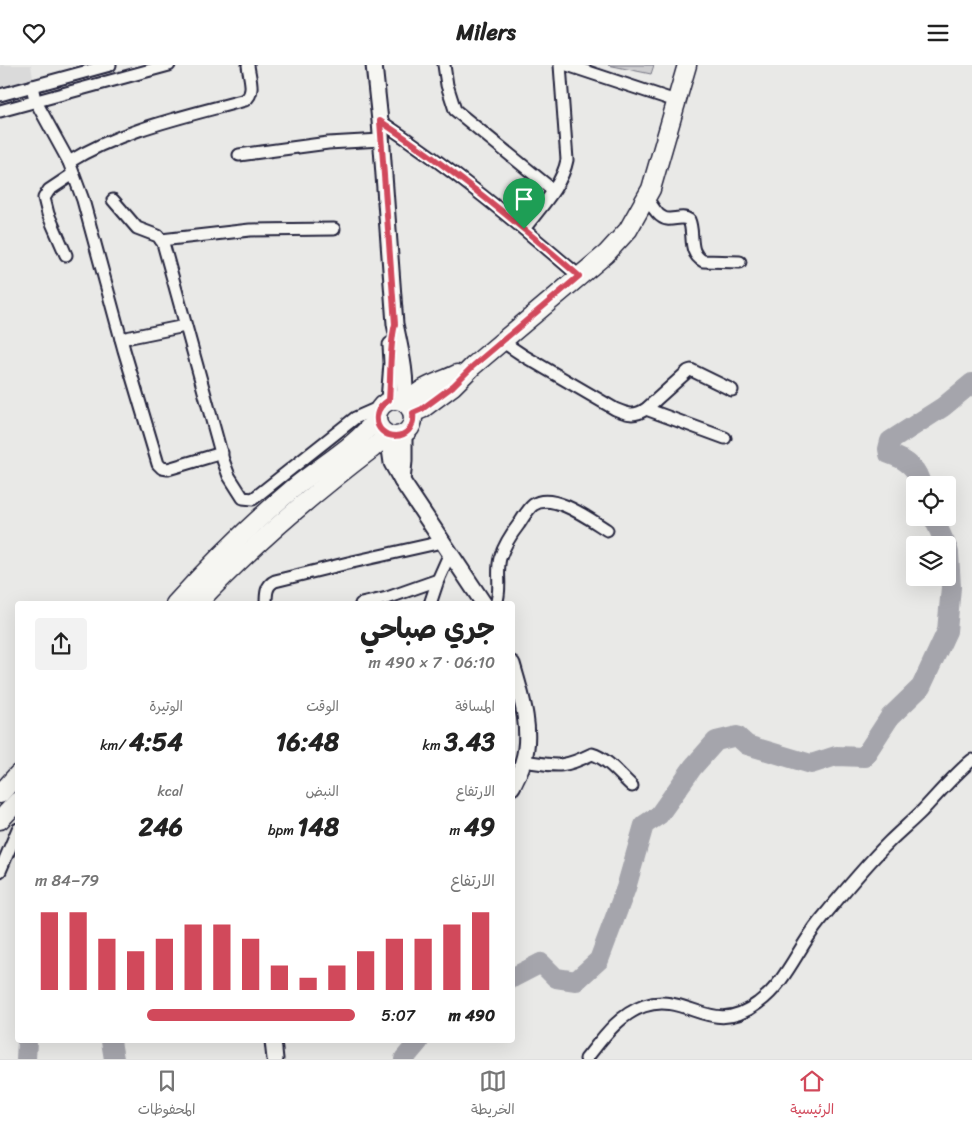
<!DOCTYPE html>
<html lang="ar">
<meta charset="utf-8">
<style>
:root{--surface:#fff;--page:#f2f2f2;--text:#222;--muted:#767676;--line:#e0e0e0;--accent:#d1495b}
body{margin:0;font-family:Sriracha,"Playpen Sans Arabic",sans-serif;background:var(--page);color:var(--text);direction:rtl;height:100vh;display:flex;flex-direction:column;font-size:19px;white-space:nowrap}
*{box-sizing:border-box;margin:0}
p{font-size:16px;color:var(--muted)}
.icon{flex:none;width:28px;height:28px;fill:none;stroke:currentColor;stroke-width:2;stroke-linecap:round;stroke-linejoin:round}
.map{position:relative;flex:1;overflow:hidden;direction:ltr}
.sheet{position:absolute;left:15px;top:536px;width:500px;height:442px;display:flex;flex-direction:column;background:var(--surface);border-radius:5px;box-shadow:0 5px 20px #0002;direction:rtl}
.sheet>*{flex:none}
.tools{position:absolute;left:906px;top:411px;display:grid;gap:10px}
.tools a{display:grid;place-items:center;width:50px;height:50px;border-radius:5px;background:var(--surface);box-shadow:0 5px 20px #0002;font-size:25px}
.pin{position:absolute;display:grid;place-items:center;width:42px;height:42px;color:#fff;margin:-51px -21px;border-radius:50% 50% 50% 0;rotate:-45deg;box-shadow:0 0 5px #0007}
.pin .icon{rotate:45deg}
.round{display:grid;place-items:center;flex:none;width:52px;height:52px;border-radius:5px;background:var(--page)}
.headline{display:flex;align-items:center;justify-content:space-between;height:85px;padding:0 20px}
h1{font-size:28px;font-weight:700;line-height:38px}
.metrics{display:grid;grid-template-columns:repeat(3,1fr);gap:8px;height:85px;padding:5px 20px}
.metrics div{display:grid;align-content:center}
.metrics b{font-size:25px;font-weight:700}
.metrics small{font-size:14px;font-weight:400}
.metrics p{font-size:14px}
.chart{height:140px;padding:10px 20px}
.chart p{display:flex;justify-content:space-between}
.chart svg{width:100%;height:90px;margin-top:5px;stroke:var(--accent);stroke-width:6}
ul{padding:0 20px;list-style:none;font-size:16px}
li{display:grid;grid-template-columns:80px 60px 1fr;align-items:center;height:38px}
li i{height:12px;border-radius:6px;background:var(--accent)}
header{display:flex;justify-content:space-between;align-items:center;height:65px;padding:0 20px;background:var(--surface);font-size:22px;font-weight:700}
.menu{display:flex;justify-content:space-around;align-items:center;height:70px;border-top:1px solid var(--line);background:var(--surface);font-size:14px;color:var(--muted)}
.menu a{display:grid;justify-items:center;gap:2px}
.menu .on{color:var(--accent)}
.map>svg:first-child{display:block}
.built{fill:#dadada}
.pitch{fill:#ccccce;stroke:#777784}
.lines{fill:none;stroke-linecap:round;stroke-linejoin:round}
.river{stroke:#a5a5ac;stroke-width:20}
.street-casing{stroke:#22223b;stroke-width:15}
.secondary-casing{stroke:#22223b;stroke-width:19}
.primary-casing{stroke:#22223b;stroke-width:21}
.street{stroke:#f6f6f2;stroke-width:11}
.secondary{stroke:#f6f6f2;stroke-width:15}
.primary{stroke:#f6f6f2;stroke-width:18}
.route-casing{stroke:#fff;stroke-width:10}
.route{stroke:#d1495b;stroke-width:6}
</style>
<header><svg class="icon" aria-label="menu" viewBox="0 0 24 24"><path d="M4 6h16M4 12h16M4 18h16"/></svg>Milers<svg class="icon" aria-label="heart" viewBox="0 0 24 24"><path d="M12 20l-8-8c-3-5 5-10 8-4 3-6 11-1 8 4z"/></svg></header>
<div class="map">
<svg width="972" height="994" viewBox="0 0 972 994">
<rect width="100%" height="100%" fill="#e9e9e7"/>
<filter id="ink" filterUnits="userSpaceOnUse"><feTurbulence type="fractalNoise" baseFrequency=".02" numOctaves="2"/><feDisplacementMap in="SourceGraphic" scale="10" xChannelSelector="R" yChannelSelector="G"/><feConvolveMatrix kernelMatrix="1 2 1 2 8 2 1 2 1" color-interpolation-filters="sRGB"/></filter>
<g filter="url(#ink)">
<polygon class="built" points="0,0 31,0 33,14 0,22"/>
<polygon class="pitch" points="608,0 654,0 651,9"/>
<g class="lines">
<g class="river">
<path d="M 921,420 C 918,403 905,394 889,389 L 888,384 L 890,376 L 943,342 L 972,318"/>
<polyline points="933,452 946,480"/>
<polyline points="512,913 541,898 556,913 576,916 599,895 626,823 644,760 659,750 693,702 716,676 737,671 747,680 811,699 836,691 864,692 890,652 921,622 947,566 951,522 949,488 948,484"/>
<polyline points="111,976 114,994"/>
<polyline points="26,994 27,976"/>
<polyline points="404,994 419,976"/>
</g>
<g class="street-casing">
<g id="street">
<polyline points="444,0 447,20 455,45 553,125"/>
<polyline points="567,0 676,36"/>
<polyline points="32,21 35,35 69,97 83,135 124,285 158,399 162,403 168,404 222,388"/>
<polyline points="0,30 110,0"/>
<polyline points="0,46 169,0"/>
<path d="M 380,56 C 450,102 515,156 579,211"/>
<polyline points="239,90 328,78 381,75"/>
<path d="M 69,97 C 120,65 187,51 245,35 C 256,28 249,11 248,0"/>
<path d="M 647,133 C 651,139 656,149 662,152 C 670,158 681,149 689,155 C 695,169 687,187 703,196 L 740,197"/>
<polyline points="113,135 137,163 158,171 163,178 223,395 229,411 243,433 253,434 355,353 380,342"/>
<path d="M 524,164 C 539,144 562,121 567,95 L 560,0"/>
<polyline points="161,175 250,165 334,164"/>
<polyline points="66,190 48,149 44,133 49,125 73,109"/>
<polyline points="121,274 185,261"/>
<path d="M 503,277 L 524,291 L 615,344 C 627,349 634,352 646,344 L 688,306 L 691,305 L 732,325"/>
<polyline points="646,344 725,373"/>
<path d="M 266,539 C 266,529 266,520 275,516 L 348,498 L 442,477"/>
<polyline points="361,539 387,533 438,515"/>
<polyline points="430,539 438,515 450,488"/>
<path d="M 496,539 C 502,524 496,508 500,493 C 504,481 512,468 519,459 C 523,453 528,444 533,440 C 552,426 591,455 607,465"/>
<path d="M 524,696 C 557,701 561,704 592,689 C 607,693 621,711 632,721"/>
<polyline points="0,806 18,764"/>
<path d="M 586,994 C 602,974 618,950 644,941 C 688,926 711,974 758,938 C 786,918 798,883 819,857 C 841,830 864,802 889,777 C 899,767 911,757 922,746 C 938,729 954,710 972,695"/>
</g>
</g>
<g class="secondary-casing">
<g id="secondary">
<path d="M 374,0 L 380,56 L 395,259 C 399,278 409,319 403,336"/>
<polyline points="389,335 392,298 391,280"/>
<polyline points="388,370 392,398 402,416 484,539"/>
<polyline points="402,416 404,396 404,369"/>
<path d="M 512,599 C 521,630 533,665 523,697 C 521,705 516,714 512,722"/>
<polyline points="273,976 275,994"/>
</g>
</g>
<g class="primary-casing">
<g id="primary">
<circle cx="395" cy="353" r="18"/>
<path d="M 408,339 C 419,321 439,318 457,309"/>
<polyline points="413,348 422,344 453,321 473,301 606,189 628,165 651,124 687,0"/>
<path d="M 175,539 C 213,497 252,458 295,422 C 323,399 355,382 377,353"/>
<path d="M 197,539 C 251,481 310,431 373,383 L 380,377 L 385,368"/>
<polyline points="0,729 18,709"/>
<polyline points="0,755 18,736"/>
</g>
</g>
<use href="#street" class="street"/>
<use href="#secondary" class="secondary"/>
<use href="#primary" class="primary"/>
</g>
</g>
<g class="lines" filter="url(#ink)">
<g class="route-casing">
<path id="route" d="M 380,56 C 450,102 515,156 579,211 L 473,301 L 453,321 L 422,344 L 413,348 C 417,379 374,377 377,351 C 378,343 383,339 389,335 C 391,310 389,284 395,259 Z"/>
</g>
<use href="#route" class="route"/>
</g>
</svg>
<div class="tools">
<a><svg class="icon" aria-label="locate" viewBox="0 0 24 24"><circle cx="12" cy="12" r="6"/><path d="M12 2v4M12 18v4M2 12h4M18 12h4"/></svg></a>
<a><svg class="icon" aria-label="layers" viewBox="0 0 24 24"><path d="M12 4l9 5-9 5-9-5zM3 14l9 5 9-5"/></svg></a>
</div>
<div class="pin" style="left:524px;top:164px;background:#1e9e55"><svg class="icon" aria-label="arrive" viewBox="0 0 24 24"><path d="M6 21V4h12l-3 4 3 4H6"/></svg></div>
<section class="sheet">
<div class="headline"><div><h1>جري صباحي</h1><p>06:10 · 7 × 490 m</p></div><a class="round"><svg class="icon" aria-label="share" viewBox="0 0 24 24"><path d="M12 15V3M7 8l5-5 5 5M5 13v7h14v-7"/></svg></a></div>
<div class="metrics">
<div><p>المسافة</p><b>3.43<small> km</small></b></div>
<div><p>الوقت</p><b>16:48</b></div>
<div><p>الوتيرة</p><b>4:54<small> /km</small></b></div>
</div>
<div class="metrics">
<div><p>الارتفاع</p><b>49<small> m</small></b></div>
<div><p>النبض</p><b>148<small> bpm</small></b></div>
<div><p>kcal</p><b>246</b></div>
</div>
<div class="chart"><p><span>الارتفاع</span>79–84 m</p>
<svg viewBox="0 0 160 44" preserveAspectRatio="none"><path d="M5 44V6M15 44V6M25 44V19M35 44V25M45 44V19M55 44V12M65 44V12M75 44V19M85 44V32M95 44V38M105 44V32M115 44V25M125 44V19M135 44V19M145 44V12M155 44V6"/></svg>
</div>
<ul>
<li><b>490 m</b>5:07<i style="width:65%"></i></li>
</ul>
</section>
</div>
<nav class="menu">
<a class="on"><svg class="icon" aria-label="home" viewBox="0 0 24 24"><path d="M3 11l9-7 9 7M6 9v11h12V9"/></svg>الرئيسية</a>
<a><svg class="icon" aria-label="map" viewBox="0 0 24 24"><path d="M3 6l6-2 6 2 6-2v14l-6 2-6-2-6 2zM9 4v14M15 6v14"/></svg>الخريطة</a>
<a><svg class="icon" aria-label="saved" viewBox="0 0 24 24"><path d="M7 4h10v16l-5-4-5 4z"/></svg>المحفوظات</a>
</nav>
